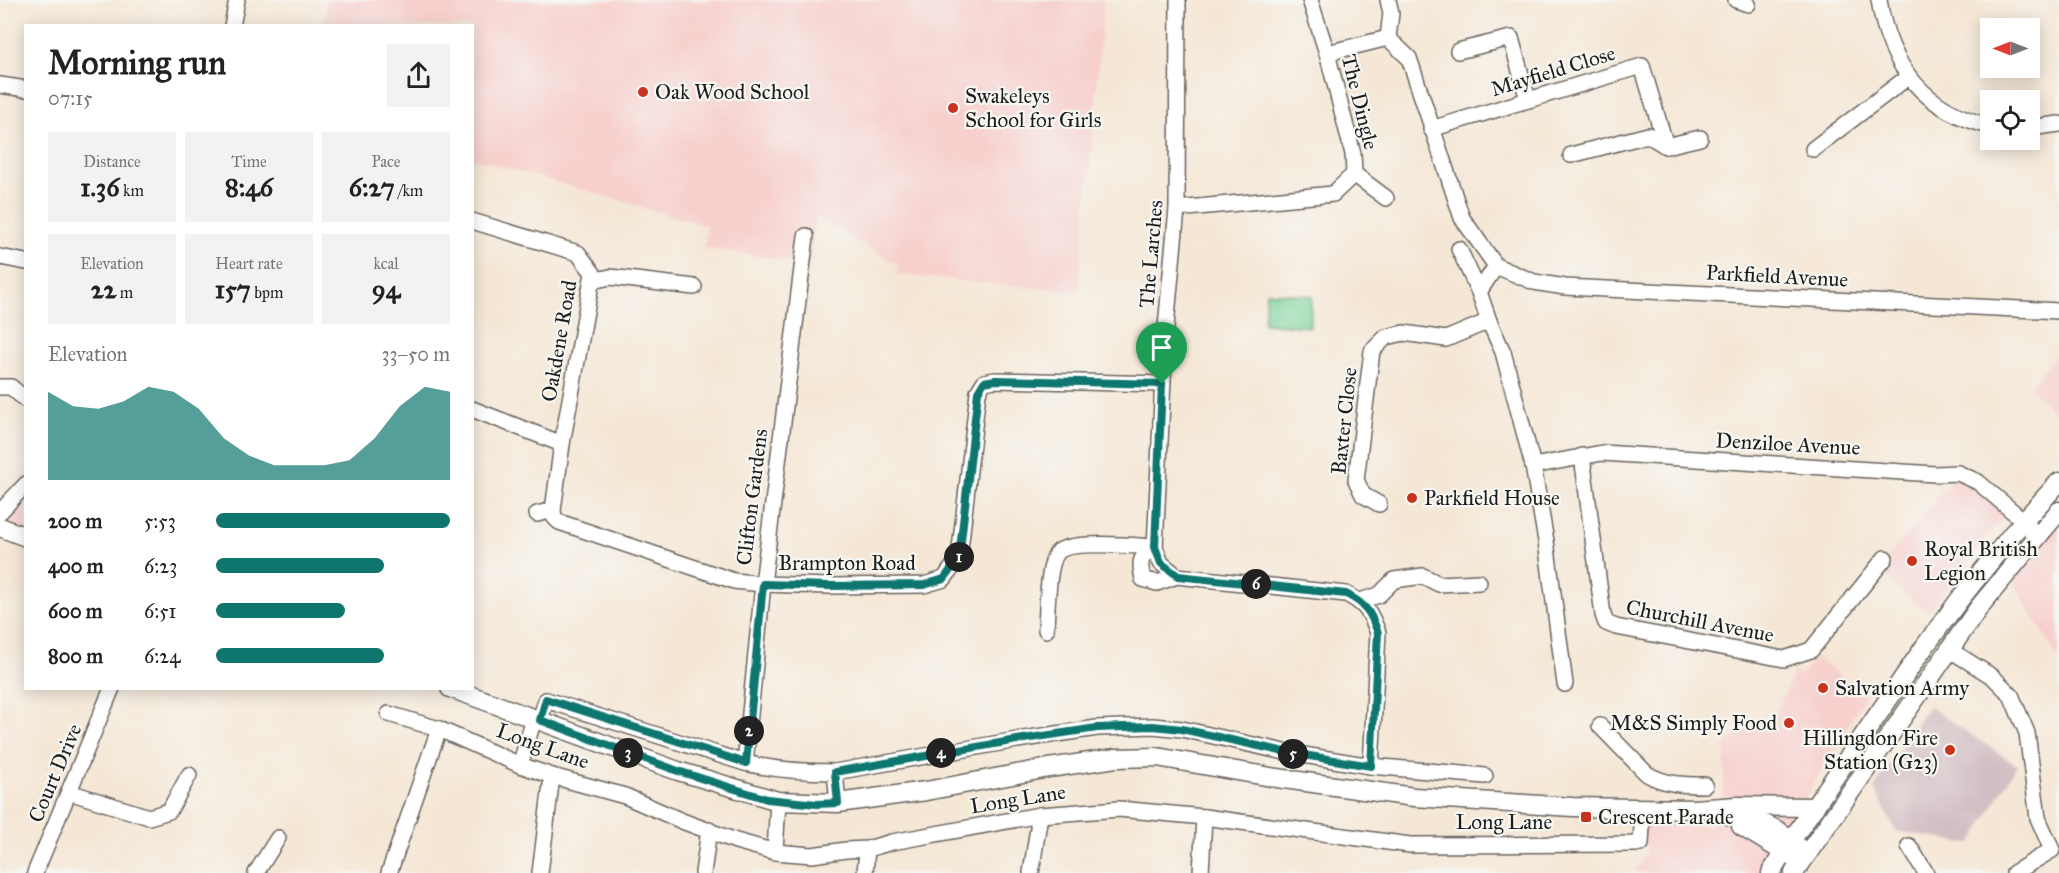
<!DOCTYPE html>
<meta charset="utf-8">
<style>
:root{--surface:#fff;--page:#f2f2f2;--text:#222;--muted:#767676;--accent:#0f766e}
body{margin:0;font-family:"IM FELL Great Primer",serif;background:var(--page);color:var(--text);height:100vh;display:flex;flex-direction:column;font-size:22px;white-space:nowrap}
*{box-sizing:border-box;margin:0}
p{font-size:20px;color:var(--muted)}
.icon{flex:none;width:33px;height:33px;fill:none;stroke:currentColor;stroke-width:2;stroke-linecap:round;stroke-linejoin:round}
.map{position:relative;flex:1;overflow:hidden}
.panel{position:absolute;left:24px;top:24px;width:450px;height:666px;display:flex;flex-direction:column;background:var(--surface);border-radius:0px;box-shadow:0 3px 15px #0003}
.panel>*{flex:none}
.needle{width:39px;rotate:270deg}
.buttons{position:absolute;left:1980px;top:18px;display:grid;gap:12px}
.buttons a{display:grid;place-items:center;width:60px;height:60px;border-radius:0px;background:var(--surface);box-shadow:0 3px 15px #0003;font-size:30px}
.pin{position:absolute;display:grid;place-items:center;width:51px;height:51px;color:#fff;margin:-62px -26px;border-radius:50% 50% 50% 0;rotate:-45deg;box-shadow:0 0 6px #0007}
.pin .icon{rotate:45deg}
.km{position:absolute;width:30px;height:30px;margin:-15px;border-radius:50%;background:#222;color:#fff;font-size:16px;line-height:30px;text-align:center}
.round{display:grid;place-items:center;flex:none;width:63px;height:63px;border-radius:0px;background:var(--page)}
.overview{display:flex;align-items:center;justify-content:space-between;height:102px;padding:0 24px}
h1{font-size:33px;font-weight:700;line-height:45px}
.metrics{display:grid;grid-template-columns:repeat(3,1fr);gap:9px;height:102px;padding:6px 24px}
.metrics div{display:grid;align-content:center;border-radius:0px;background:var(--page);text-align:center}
.metrics b{font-size:26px;font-weight:700}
.metrics small{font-size:16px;font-weight:400}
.metrics p{font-size:16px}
.chart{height:168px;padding:12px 24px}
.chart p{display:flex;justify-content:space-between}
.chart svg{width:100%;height:108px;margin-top:6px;fill:var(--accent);opacity:.7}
ul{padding:0 24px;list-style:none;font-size:20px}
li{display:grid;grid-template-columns:96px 72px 1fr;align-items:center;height:45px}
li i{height:15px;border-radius:8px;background:var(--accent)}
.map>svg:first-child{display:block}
.built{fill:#f7d0cd}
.industrial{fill:#d2bec3}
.green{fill:#77d299;stroke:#4a775a;stroke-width:1.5}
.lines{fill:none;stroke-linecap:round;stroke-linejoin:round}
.minor-casing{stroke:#68635d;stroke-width:18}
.major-casing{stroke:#68635d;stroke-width:21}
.minor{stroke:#fff;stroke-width:15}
.major{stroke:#fff;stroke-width:18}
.route-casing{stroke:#fff;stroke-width:12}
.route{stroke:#0f766e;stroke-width:8}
.poi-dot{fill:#c8321e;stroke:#f6f6f2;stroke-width:2}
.labels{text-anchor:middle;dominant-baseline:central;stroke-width:4.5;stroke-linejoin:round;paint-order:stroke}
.street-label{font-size:21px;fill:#1c1c1c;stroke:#f6f6f2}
.poi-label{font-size:21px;fill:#1c1c1c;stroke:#f6f6f2;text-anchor:start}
</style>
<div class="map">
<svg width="2059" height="873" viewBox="0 0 2059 873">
<rect width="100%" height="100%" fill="#f6f6f2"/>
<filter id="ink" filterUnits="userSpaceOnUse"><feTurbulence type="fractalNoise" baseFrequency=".0167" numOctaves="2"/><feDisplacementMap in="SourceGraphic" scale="12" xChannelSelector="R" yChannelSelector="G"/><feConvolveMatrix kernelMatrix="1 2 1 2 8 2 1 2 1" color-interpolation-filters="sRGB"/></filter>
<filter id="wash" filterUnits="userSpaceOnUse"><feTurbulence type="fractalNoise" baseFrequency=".008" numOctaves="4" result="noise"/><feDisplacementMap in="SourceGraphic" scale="24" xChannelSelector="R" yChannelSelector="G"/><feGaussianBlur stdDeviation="1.35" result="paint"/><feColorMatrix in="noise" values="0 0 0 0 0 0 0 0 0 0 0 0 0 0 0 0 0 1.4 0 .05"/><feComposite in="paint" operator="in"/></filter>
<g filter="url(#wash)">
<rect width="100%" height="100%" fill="#f5e7d6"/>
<g class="built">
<polygon points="327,0 1104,0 1079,292 898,275 897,265 815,216 809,264 704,248 707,226 473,158 472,26 322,26"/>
<polygon points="2059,352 2059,416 2029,387"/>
<polygon points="1958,473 2010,508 1928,613 1877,570"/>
<polygon points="25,482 25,533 0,526 0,511"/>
<polygon points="2059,520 2059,661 2010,577"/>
<polygon points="1816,657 1866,695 1761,873 1634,873 1647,850 1637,820 1711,826 1723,800 1726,745 1748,723 1768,728 1795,671 1801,676"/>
</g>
<polygon class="industrial" points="1928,706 2017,765 1971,844 1896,831 1874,788"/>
<polygon class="green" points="1266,292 1312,296 1310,327 1264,323"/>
</g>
<g filter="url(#ink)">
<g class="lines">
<g class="minor-casing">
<g id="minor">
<path d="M 1178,0 L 1177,209 L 1165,338 L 1155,547 L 1161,563 L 1177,576 L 1346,594 C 1366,604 1371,613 1378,633 L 1371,766"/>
<polyline points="1736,0 1748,4"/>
<path d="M 1879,0 C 1889,65 1924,111 1990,126"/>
<polyline points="232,26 237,0"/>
<polyline points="1388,38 1409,58 1462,218 1496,266 1534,282 1565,287 2059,311"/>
<polyline points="1388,38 1391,13 1388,0"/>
<polyline points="1458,51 1511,38 1528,100"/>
<polyline points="1327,53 1388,38"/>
<polyline points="0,85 26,89"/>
<polyline points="2030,128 2059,124"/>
<polyline points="1431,129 1642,66 1666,146"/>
<polyline points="1813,149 1908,77"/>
<polyline points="1571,155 1648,135 1666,146 1700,138"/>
<polyline points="1354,174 1386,198"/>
<polyline points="1177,209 1333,194 1354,174 1353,154 1327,53 1310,0"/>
<polyline points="472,221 578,253 593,273 562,444"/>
<polyline points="1459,249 1479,292"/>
<polyline points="0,257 26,262"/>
<polyline points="1496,266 1479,292 1489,321 1503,352 1533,466 1546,541 1565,684"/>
<polyline points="592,281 610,277 694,287"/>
<polyline points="0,387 11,387 26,400"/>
<polyline points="472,409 562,444 553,510 554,517 559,522 734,581 763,584 829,586 924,585 944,579 959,558 978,392 984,382 995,380 1162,384"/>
<polyline points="1582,456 1603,615 1606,623 1616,627 1784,659 1811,650 1885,558"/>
<polyline points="1533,466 1602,453 1935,474 1958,473 1978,482 2024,521 2031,529 2034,541"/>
<polyline points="1379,504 1363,495 1356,480 1372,351 1386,337 1404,333 1446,339 1489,321"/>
<polyline points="0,512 26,484"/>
<polyline points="537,514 553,510"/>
<path d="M 1155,547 C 1139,557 1139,562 1143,579 L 1157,583 L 1177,576"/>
<polyline points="1360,601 1379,595 1394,580 1423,576 1439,584 1479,582"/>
<path d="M 1046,630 C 1047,613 1047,563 1058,552 C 1069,540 1136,546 1155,547"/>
<polyline points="1950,650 1993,677 2011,695 2027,733 2038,818 2052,850 2014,873"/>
<polyline points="389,714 439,729 520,765 552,776 625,796 682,821 736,841 775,852 812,855 846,850 867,849 892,842 1040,815 1119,809 1204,817 1410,845 1641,844 1643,807"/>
<path d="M 540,720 L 546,700 L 745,763 C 775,770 805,772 835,772 L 838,803"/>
<path d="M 1600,726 L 1647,774 C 1666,785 1684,785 1705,785"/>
<polyline points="745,763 763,584 806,236"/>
<polyline points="520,765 534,719"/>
<polyline points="835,772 1017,740 1097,728 1153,726 1182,729 1285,752 1371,766 1485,776"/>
<polyline points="69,792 149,817 169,811 189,775"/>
<polyline points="1909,846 1926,873"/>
<polyline points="775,852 778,801"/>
<polyline points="35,873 112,688"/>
<polyline points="256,873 278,838"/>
<polyline points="389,873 439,729"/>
<polyline points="540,873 552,776"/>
<polyline points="703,873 709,830"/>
<polyline points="865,873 867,849"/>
<polyline points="1031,873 1040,815"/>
<polyline points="1201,873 1204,817"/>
</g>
</g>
<g class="major-casing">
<g id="major">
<polyline points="0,527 26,537"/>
<polyline points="450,688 678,771 778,801 838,803 926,791 1049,768 1116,758 1157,757 1277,778 1414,797 1573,807 1694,809 1737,806 1815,807"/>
<path d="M 1728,815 C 1754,818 1782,828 1799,848"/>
<polyline points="1741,826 1792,857"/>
<polyline points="1771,873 1784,851 1925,646 1960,599 2013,533 2059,482"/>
<polyline points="1794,873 1980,606 2059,511"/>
</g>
</g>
<use href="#minor" class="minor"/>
<use href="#major" class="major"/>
</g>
</g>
<g class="lines" filter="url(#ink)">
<g class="route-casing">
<path id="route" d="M 995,380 L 1162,384 L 1155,547 L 1161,563 L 1178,576 L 1346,594 C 1366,604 1371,613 1378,633 L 1371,766 L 1285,752 L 1182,729 L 1153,726 L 1097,728 L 1017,740 L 835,772 L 838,803 L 817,804 L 767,799 L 678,771 L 540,720 L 546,699 L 746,763 L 763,584 L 829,586 L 924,585 L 944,579 L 959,558 L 978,392 L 984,382 Z"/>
</g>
<use href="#route" class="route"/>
</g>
<g class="poi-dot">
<circle cx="643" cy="92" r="6"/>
<circle cx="953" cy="108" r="6"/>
<circle cx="1412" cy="498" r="6"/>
<circle cx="1912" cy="561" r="6"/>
<circle cx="1823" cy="688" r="6"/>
<circle cx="1789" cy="723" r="6"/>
<circle cx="1950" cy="750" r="6"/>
<rect x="1580" y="811" width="12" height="12" rx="3"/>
</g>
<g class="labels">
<g class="street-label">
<text transform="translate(1553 71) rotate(-17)">Mayfield Close</text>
<text transform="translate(1360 102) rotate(76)">The Dingle</text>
<text transform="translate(1151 254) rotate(-85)">The Larches</text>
<text transform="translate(1777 276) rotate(3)">Parkfield Avenue</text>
<text transform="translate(559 341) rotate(-80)">Oakdene Road</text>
<text transform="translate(1344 421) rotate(-84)">Baxter Close</text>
<text transform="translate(1788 444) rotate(3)">Denziloe Avenue</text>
<text transform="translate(752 497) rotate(-83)">Clifton Gardens</text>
<text x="847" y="563">Brampton Road</text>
<text transform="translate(1700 621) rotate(11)">Churchill Avenue</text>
<text transform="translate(543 746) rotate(20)">Long Lane</text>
<text transform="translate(55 773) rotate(-67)">Court Drive</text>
<text transform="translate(1018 799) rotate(-9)">Long Lane</text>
<text x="1504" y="822">Long Lane</text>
</g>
<g class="poi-label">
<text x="655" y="92">Oak Wood School</text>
<text x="965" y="96">Swakeleys<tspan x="965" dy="24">School for Girls</tspan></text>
<text x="1424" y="498">Parkfield House</text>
<text x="1924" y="549">Royal British<tspan x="1924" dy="24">Legion</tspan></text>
<text x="1835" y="688">Salvation Army</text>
<text x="1777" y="723" text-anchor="end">M&amp;S Simply Food</text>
<text x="1938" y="738" text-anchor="end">Hillingdon Fire<tspan x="1938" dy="24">Station (G23)</tspan></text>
<text x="1598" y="817">Crescent Parade</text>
</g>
</g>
</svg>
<div class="buttons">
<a><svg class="needle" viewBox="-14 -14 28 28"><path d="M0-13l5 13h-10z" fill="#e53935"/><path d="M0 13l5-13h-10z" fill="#767676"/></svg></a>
<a><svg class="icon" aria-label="locate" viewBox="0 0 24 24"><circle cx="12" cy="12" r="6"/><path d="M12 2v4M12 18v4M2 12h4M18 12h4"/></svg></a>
</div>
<div class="pin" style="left:1162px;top:384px;background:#1e9e55"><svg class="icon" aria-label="arrive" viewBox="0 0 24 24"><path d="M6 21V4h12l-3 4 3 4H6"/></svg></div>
<b class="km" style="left:959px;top:557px">1</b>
<b class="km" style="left:749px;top:731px">2</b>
<b class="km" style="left:628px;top:753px">3</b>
<b class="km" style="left:941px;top:753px">4</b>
<b class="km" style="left:1293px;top:754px">5</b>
<b class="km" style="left:1256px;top:584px">6</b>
<section class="panel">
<div class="overview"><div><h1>Morning run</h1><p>07:15</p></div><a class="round"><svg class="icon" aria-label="share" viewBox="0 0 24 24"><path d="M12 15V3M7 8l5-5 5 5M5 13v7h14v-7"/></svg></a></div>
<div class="metrics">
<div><p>Distance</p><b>1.36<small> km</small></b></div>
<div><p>Time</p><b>8:46</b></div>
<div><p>Pace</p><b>6:27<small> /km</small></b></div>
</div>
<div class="metrics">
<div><p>Elevation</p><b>22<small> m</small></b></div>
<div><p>Heart rate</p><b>157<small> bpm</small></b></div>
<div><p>kcal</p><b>94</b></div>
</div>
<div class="chart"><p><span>Elevation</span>33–50 m</p>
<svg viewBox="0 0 160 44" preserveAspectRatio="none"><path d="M0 44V8L10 14L20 15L30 12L40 6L50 8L60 15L70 27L80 34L90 38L100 38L110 38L120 36L130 27L140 14L150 6L160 8V44z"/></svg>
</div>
<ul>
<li><b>200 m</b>5:53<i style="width:100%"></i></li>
<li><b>400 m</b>6:23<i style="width:72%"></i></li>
<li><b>600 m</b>6:51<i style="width:55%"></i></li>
<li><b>800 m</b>6:24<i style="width:72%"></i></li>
</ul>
</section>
</div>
